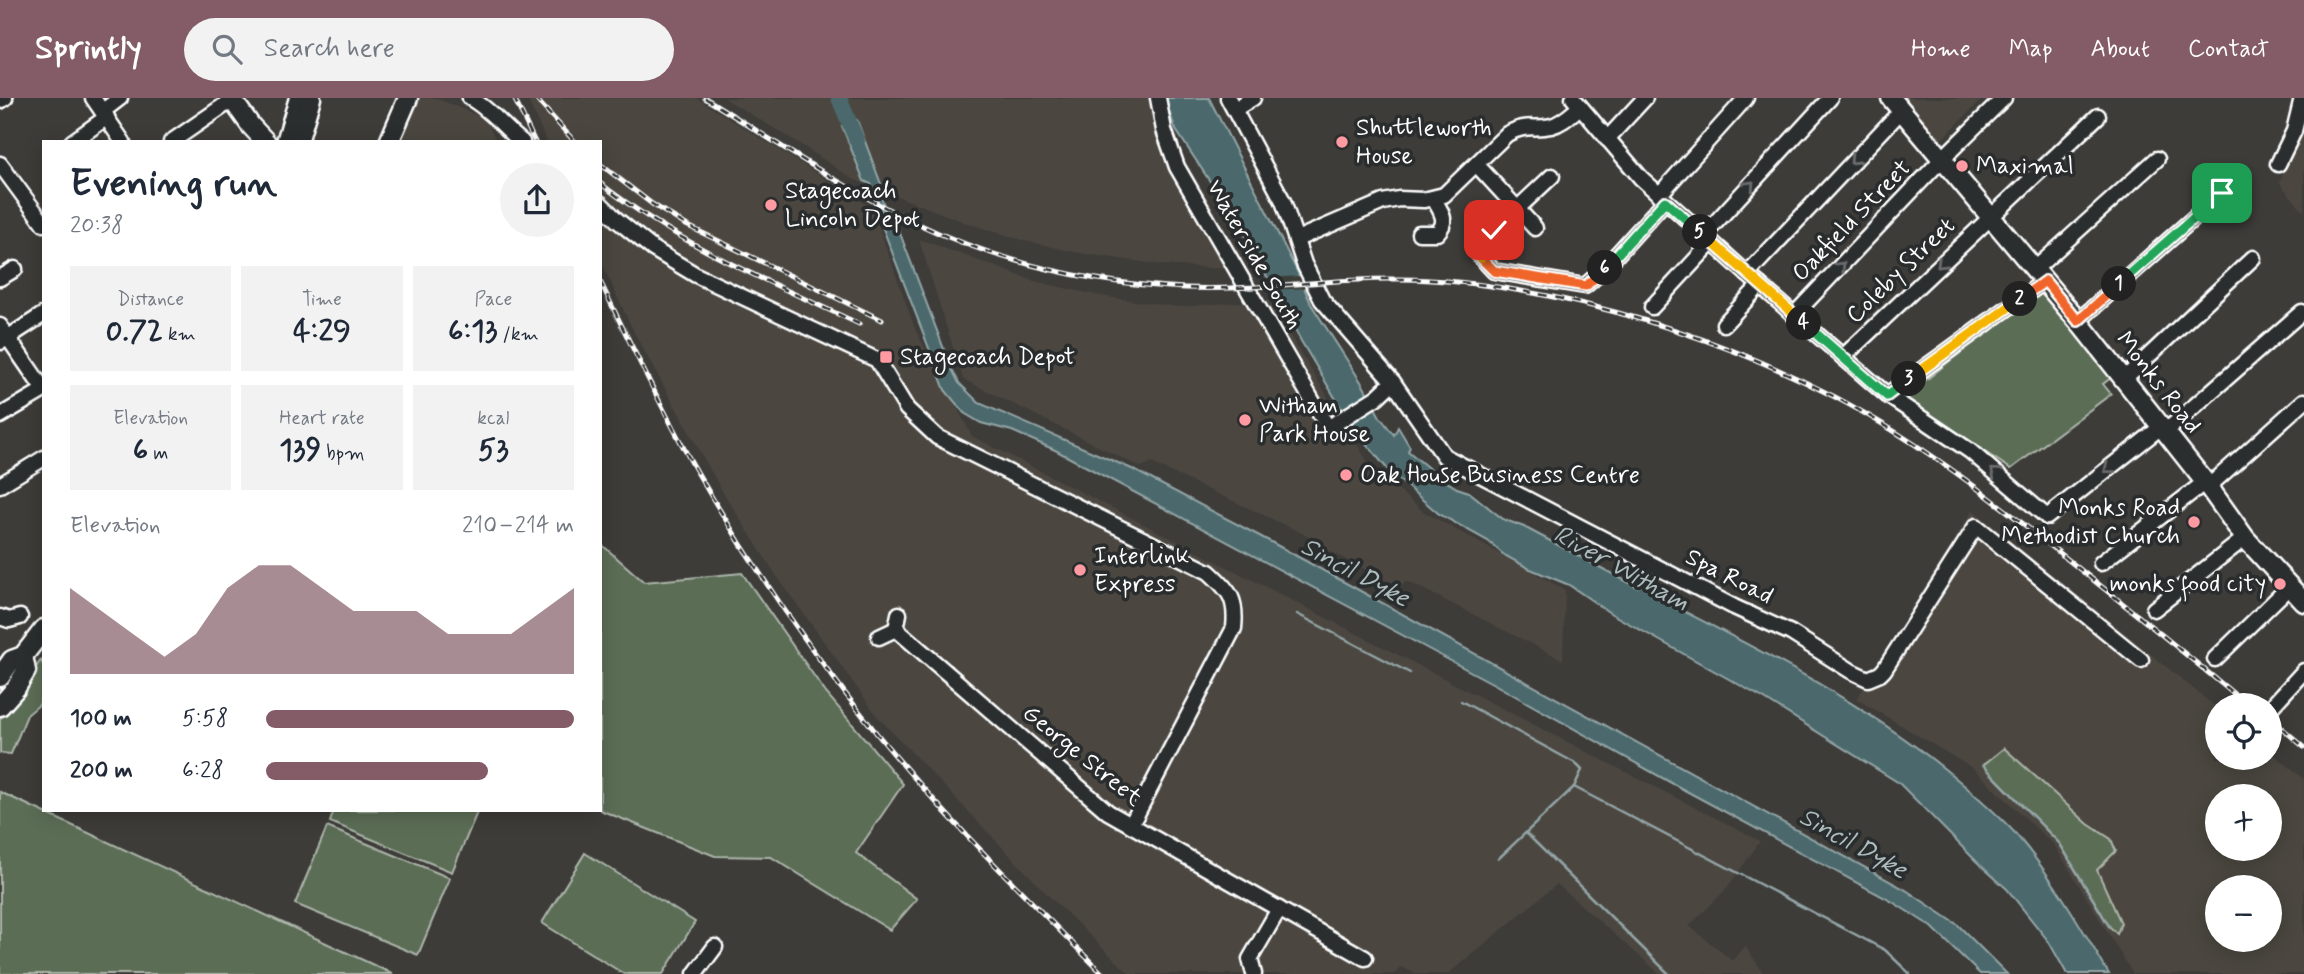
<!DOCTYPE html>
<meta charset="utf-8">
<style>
:root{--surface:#fff;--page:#f2f2f3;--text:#1f2937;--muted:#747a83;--accent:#845c67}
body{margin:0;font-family:Mynerve,sans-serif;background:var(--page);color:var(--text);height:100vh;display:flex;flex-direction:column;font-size:26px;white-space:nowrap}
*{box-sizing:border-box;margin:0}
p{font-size:23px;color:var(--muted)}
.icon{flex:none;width:38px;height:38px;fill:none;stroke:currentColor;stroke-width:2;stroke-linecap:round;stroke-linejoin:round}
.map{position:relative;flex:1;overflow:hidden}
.details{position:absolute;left:42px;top:42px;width:560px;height:672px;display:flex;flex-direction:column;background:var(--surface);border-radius:0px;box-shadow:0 4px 18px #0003}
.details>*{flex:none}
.fabs{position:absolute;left:2205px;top:595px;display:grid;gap:14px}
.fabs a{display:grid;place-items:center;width:77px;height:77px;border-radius:50%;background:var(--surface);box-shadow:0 4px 18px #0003;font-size:35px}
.pin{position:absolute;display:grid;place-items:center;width:60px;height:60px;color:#fff;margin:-30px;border-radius:14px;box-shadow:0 4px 10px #0006}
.km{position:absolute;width:35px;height:35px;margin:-18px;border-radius:50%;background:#222;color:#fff;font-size:19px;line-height:35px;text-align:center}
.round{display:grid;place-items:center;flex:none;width:74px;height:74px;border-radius:37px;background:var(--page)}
.headline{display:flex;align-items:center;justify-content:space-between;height:119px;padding:0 28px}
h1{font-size:38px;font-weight:800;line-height:52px}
.stats{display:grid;grid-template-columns:repeat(3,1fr);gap:10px;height:119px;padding:7px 28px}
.stats div{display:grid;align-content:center;border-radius:0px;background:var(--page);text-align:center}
.stats b{font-size:30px;font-weight:800}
.stats small{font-size:19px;font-weight:400}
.stats p{font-size:19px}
.chart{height:196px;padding:14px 28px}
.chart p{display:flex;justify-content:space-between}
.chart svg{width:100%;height:126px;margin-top:7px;fill:var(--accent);opacity:.7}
ul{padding:0 28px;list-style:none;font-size:23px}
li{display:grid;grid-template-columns:112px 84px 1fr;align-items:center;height:52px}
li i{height:18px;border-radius:9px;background:var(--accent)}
header{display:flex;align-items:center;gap:42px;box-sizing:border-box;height:98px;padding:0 35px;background:var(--accent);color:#fff}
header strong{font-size:33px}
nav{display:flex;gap:38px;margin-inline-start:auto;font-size:24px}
.search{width:490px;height:63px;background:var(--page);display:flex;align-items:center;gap:18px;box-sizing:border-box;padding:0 24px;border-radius:38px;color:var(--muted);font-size:26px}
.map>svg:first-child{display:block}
.built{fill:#4c4641;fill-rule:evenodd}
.green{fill:#5b6d57;stroke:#adb6ab;stroke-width:2}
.water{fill:#4b696c;stroke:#93a5a7;stroke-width:2}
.pier{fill:#3e3c39}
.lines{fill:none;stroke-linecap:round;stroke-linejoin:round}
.stream{stroke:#93a5a7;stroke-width:2.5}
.river{stroke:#4b696c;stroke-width:16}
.minor-casing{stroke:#fff;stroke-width:19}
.major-casing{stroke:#fff;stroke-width:23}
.minor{stroke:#2a2d2e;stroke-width:14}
.major{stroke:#2a2d2e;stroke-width:18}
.rail-casing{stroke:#fff;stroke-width:5}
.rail{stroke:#2a2d2e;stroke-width:2.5;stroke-dasharray:8;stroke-linecap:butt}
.oneway{stroke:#6a6c6d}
.split-1-casing{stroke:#fff;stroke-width:14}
.split-2-casing{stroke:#fff;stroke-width:14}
.split-3-casing{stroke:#fff;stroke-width:14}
.split-4-casing{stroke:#fff;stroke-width:14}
.split-5-casing{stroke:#fff;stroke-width:14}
.split-6-casing{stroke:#fff;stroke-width:14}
.split-7-casing{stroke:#fff;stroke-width:14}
.split-8-casing{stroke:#fff;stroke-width:14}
.split-1{stroke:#22a559;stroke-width:9}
.split-2{stroke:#f0652b;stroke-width:9}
.split-3{stroke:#f5b400;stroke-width:9}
.split-4{stroke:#22a559;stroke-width:9}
.split-5{stroke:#f5b400;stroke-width:9}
.split-6{stroke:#22a559;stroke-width:9}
.split-7{stroke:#f0652b;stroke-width:9}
.split-8{stroke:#f5b400;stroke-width:9}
.poi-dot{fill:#ff9aa2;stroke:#2a2d2e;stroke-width:2.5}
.labels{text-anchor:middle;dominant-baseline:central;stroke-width:7;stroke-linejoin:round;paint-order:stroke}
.poi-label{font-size:24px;fill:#fff;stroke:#2a2d2e;text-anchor:start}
.street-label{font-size:24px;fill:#fff;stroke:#2a2d2e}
.water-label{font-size:26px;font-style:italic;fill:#aebcbd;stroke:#2a2d2e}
</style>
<header>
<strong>Sprintly</strong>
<div class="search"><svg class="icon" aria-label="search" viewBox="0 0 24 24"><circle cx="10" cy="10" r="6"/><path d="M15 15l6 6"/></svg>Search here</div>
<nav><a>Home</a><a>Map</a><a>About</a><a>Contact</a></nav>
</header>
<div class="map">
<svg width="2304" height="876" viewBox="0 0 2304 876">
<rect width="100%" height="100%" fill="#3e3c39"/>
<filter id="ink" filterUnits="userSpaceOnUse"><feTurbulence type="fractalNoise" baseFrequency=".0143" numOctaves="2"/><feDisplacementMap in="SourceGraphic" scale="14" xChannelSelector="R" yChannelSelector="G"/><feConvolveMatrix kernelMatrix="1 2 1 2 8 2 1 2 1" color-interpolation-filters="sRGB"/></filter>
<g filter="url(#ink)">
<g class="built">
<polygon points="422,0 436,0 485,21 495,40 488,44 396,44 412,8"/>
<polygon points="527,0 696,0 872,110 915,231 972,338 1760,743 1728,789 1689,828 1733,863 1745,848 1764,876 1660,876 1557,786 1448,876 1418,876 1400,869 1395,876 1130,876 1050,799 878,619 776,477 721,391 635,236 600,162 600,44 547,44"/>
<polygon points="724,0 1164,0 1181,55 1243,161 1227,171 1162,167 1080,155 1022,142 967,125 853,81 797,44"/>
<polygon points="1902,0 1983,0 1940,43"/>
<polygon points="2304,7 2304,114 2280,85"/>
<polygon points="919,141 1034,183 1100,198 1177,209 1268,202 1371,369 1424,414 1565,492 1563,562 1407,483 1399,489 1316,446 1313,440 1151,365 1140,369 963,281"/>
<path d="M 1973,412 L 2217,610 L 2217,660 L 2270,660 L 2270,653 L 2304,681 L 2304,876 L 2133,876 L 2055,748 L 1974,671 L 1857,601 ZM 2217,698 L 2270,698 L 2270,751 L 2217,751 ZM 2217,789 L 2270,789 L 2270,842 L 2217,842 Z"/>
</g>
<g class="green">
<polygon points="2044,188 2116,276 2103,286 2111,296 2011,371 1901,299 1911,294"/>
<polygon points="600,445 644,484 742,475 826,595 903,686 856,755 917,801 890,832 771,759 715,758 600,712"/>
<polygon points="41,562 44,569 44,586 40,606 27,617 11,656 0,655 0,621"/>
<polygon points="2004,650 2088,726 2111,741 2116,753 2097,772 2121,825 2117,836 2109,828 2060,746 1983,667"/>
<polygon points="0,694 393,876 0,876"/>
<polygon points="334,712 478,712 452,774 330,724"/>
<polygon points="327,729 450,780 418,857 295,806"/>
<polygon points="585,755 695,824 663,876 624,876 542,825"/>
</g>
<g class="water">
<path d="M 1164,0 L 1209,0 L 1298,175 L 1311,206 L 1363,287 L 1380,319 L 1394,337 L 1398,329 L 1410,349 L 1408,353 L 1439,379 L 1457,390 L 1469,394 L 1503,421 L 1524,429 L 1637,489 L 1643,484 L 1652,497 C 1756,550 1861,602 1952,677 C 1973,695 1996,714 2015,735 C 2052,778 2080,827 2109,876 L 2067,876 L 2049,844 L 2007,791 L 1977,764 L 1899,685 L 1763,600 L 1610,515 L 1569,487 L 1528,470 L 1504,457 L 1488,443 L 1439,416 L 1389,373 L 1359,337 L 1340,308 L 1301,243 L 1244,135 L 1176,32 Z"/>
<polygon points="857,22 884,94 881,98 888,121 898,130 950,267 959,285 979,305 1132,371 1271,444 1906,792 1958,827 2007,876 1980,876 1932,829 1891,803 1675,687 1494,586 1055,352 1012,333 981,325 964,315 945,292 879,120 882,114 871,86 864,83 842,28"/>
</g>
<polygon class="pier" points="1302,178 1308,190 1270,192 1264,180"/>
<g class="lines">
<g class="stream">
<polyline points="1297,516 1410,575"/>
<polyline points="1461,603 1575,665 1582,672 1574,689 1498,761"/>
<polyline points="1983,667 2060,746 2109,828"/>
<polyline points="1574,689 1885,852 1910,876"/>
<polyline points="1527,736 1669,876"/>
</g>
<polyline class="river" points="839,0 857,43"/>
<g class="minor-casing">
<g id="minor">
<polyline points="93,0 123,44"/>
<path d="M 470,0 C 490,11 504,30 522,44"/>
<polyline points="1158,0 1164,32 1177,69 1328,330 1377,299 1393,284"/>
<polyline points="1228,0 1283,103 1304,166 1322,202 1393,284 1444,358 1734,509 1791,535 1851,573 1868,581 1880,576 1884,572 1976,428 2141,562"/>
<polyline points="1573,0 1641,80 1747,176 1887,297 1970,353 2047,419 2161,329"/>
<polyline points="0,3 5,0"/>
<polyline points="1235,11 1253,0"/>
<polyline points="103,13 120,0"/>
<polyline points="1607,41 1645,0"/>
<polyline points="72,44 107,19"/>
<polyline points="171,44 232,2"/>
<polyline points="0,66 44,126"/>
<polyline points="2278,66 2294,33 2302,0"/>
<polyline points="1477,67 1535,130"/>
<polyline points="1552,78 1481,145 1480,158 1494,173 1585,188 1602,173 1665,103"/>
<polyline points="1659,97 1746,0"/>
<path d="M 600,105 L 617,122 L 653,151 L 696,177 L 877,262 L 907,311 L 937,339 L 1209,474 C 1230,493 1237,501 1234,530 L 1131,727"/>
<path d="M 1419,135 L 1437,135 C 1449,123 1441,114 1434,101"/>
<polyline points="1704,137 1830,0"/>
<path d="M 1297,141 L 1383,104 L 1399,101 L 1424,102 L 1444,97 L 1507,36 C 1528,25 1532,32 1551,28 C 1563,25 1571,16 1580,9"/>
<polyline points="2035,171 2157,61"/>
<polyline points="1747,176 1901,13"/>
<polyline points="0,180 15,171"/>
<polyline points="1652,209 1712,144"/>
<polyline points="1794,217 1942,61 2004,0"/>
<polyline points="2078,223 2222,95"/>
<polyline points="1724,226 1760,187"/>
<polyline points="0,228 44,292"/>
<polyline points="1,244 44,216"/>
<polyline points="1843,259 2098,18"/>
<polyline points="2124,281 2253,160"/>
<polyline points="1887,297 2045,183"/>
<polyline points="0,318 44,292"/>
<polyline points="2165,334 2302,214"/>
<polyline points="0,387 44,360"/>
<polyline points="2208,389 2304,303"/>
<polyline points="2101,465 2205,384"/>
<polyline points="2154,511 2245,440"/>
<polyline points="899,516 896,531 1108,714 1365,860"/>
<polyline points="0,519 9,522 20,519"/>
<polyline points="879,539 896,531"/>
<polyline points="2215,561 2289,489"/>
<polyline points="2272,608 2304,573"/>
<polyline points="695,876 715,849"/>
<polyline points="1254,876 1250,861 1279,811"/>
</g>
</g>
<g class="major-casing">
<g id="major">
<polyline points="231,0 251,28 266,44"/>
<polyline points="1891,0 2078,223 2205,384 2245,440 2304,504"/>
<polyline points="286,44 299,0"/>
<polyline points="298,44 311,0"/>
<polyline points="389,44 408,0"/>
<polyline points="0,579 12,562 23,558 44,531"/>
<polyline points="0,608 16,590 26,573 23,558"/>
</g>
</g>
<use href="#minor" class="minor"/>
<use href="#major" class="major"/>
<g class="rail-casing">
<g id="rail">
<polyline points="514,0 535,44"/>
<polyline points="535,0 575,44"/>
<path d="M 705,0 C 773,42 839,88 912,123 C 997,164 1091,186 1185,190 C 1254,193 1322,181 1391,181 C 1445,180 1500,188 1553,199 C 1650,220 1747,253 1835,299 C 1928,348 2007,412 2087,477 C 2141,520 2195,563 2247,607"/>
<polyline points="600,66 652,106 686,127 882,222"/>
<path d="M 600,85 C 679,147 770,184 859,226"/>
<path d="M 600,183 C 630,245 660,307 693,367 C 747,461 810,553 878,637 C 947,722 1026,798 1103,876"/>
<polyline points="2270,620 2304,649"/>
</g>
</g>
<use href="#rail" class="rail"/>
</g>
<defs><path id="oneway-chevron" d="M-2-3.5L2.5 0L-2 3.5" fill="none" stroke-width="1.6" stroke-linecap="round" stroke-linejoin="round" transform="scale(1.75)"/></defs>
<g class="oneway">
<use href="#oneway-chevron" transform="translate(1854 62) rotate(133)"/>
<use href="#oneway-chevron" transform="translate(1750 87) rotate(-47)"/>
<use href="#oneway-chevron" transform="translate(1941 166) rotate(136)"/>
<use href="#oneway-chevron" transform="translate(1841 168) rotate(-46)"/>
<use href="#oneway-chevron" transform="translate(2108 371) rotate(142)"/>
<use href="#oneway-chevron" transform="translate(1995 374) rotate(-140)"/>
</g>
</g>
<g class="lines" filter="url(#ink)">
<g class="split-1-casing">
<polyline id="split-1" points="2119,186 2222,95"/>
</g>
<g class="split-2-casing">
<polyline id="split-2" points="2020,201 2045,183 2078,223 2119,186"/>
</g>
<g class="split-3-casing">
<polyline id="split-3" points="1909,281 2020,201"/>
</g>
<g class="split-4-casing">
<polyline id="split-4" points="1804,225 1887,298 1909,281"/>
</g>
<g class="split-5-casing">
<polyline id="split-5" points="1700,134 1804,225"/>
</g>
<g class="split-6-casing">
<polyline id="split-6" points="1605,170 1665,103 1700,134"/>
</g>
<g class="split-7-casing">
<polyline id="split-7" points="1481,160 1494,173 1586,188 1605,170"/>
</g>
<g class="split-8-casing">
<polyline id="split-8" points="1481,160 1481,145 1494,132"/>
</g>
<use href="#split-1" class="split-1"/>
<use href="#split-2" class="split-2"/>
<use href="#split-3" class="split-3"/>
<use href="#split-4" class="split-4"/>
<use href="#split-5" class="split-5"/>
<use href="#split-6" class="split-6"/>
<use href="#split-7" class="split-7"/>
<use href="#split-8" class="split-8"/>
</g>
<g class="poi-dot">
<circle cx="1342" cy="44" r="7"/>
<circle cx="1962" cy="68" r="7"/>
<circle cx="771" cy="107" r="7"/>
<rect x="879" y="252" width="14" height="14" rx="3.5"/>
<circle cx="1245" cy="322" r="7"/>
<circle cx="1346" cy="377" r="7"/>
<circle cx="2194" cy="424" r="7"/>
<circle cx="1080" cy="472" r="7"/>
<circle cx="2280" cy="486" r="7"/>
</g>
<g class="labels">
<g class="poi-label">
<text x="1356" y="30">Shuttleworth<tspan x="1356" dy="28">House</tspan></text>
<text x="1976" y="68">Maximal</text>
<text x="785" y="93">Stagecoach<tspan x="785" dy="28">Lincoln Depot</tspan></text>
<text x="900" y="259">Stagecoach Depot</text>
<text x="1259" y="308">Witham<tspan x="1259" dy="28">Park House</tspan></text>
<text x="1360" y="377">Oak House Business Centre</text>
<text x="2180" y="410" text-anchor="end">Monks Road<tspan x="2180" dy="28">Methodist Church</tspan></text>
<text x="1094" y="458">Interlink<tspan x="1094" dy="28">Express</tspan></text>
<text x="2266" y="486" text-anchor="end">monks food city</text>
</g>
<g class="street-label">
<text transform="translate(1852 123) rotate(-46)">Oakfield Street</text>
<text transform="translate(1254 157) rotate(60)">Waterside South</text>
<text transform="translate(1901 173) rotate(-44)">Coleby Street</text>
<text transform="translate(2158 285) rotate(52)">Monks Road</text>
<text transform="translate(1729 479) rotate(27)">Spa Road</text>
<text transform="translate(1082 658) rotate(39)">George Street</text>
</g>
<g class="water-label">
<text transform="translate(1621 471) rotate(29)">River Witham</text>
<text transform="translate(1355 475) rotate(28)">Sincil Dyke</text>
<text transform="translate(1853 746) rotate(29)">Sincil Dyke</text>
</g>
</g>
</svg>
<div class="fabs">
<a><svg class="icon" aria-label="locate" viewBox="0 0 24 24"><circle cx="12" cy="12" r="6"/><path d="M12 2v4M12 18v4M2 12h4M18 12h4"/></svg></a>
<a>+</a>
<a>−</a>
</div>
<div class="pin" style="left:2222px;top:95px;background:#1e9e55"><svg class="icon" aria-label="arrive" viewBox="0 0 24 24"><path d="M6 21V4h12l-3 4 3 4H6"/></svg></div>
<div class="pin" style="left:1494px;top:132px;background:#d93025"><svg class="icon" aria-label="check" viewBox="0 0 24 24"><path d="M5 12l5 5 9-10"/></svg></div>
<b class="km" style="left:2119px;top:186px">1</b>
<b class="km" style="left:2020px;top:201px">2</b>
<b class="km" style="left:1909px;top:281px">3</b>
<b class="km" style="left:1804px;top:225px">4</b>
<b class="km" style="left:1700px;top:134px">5</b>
<b class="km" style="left:1605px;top:170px">6</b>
<section class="details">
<div class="headline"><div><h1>Evening run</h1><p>20:38</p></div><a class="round"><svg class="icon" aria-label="share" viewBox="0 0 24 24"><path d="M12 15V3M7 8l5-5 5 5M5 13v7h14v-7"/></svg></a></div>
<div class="stats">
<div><p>Distance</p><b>0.72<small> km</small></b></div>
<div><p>Time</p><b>4:29</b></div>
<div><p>Pace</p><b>6:13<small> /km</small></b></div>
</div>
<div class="stats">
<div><p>Elevation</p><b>6<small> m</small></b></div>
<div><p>Heart rate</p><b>139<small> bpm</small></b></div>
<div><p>kcal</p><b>53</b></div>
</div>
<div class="chart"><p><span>Elevation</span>210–214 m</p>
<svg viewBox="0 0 160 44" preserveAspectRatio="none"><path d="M0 44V14L10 22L20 30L30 38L40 30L50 14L60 6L70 6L80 14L90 22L100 22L110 22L120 30L130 30L140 30L150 22L160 14V44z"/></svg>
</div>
<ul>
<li><b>100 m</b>5:58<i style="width:100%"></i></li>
<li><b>200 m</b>6:28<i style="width:72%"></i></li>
</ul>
</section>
</div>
